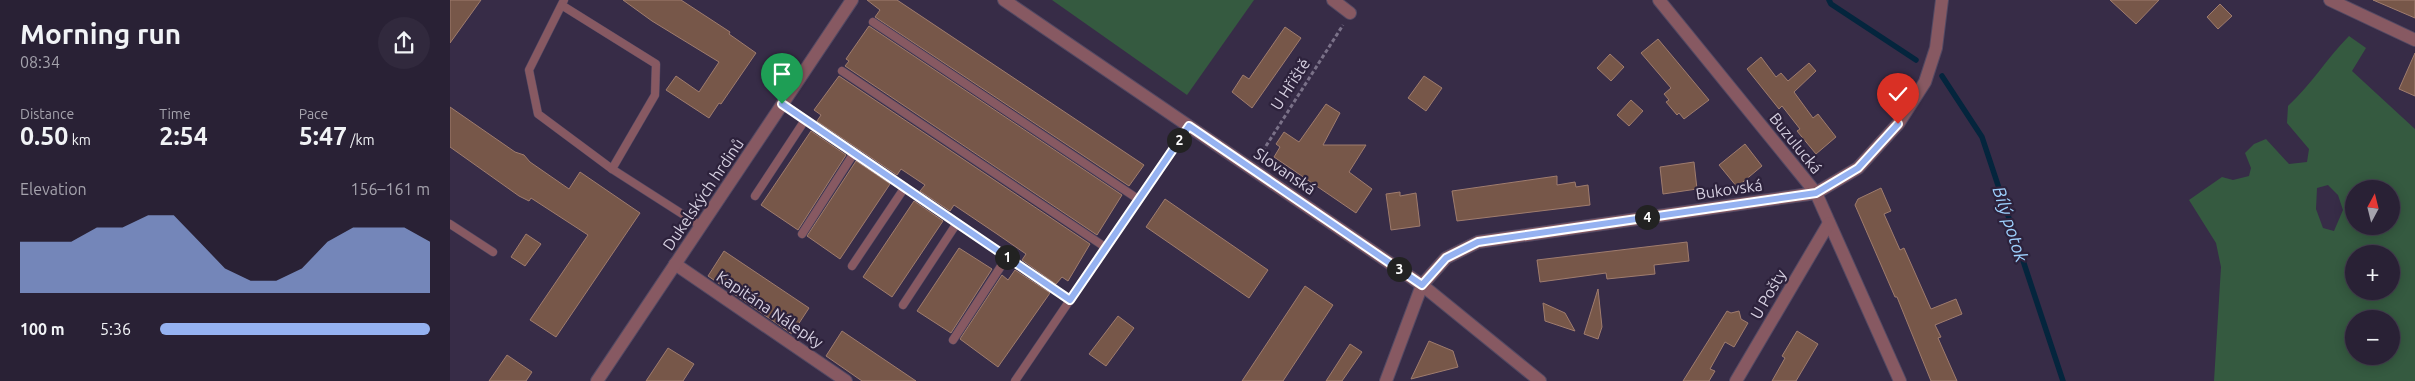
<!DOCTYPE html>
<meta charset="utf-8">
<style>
:root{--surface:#292135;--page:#31293d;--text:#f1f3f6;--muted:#a5a3ad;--line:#453e50;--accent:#95b2f1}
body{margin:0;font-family:Ubuntu,sans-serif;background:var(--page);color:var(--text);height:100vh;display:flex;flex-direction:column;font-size:19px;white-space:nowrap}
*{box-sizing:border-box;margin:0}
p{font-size:16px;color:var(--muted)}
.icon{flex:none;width:28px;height:28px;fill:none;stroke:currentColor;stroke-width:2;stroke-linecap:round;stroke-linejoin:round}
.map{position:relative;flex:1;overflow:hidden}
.sheet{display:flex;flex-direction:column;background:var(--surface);width:450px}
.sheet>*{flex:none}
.needle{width:32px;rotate:7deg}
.controls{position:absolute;left:1895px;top:180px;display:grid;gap:10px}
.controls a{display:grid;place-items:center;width:55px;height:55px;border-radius:50%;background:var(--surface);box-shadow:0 2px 12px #0003,0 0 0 1px var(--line);font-size:25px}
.pin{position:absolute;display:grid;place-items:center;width:42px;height:42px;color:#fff;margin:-51px -21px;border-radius:50% 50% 50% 0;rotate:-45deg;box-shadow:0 0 5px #0007}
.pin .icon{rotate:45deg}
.km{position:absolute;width:25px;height:25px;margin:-12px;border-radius:50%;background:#222;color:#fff;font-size:14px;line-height:25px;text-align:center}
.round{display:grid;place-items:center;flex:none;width:52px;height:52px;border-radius:26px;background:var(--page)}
.head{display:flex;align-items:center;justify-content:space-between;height:85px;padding:0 20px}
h1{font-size:28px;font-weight:600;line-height:38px}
.stats{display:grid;grid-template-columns:repeat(3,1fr);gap:8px;height:85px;padding:5px 20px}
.stats div{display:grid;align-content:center}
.stats b{font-size:25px;font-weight:600}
.stats small{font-size:14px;font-weight:400}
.stats p{font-size:14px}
.chart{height:140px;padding:10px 20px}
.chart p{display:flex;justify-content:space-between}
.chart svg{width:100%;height:90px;margin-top:5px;fill:var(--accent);opacity:.7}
ul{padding:0 20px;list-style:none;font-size:16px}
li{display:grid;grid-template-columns:80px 60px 1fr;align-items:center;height:38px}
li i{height:12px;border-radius:6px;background:var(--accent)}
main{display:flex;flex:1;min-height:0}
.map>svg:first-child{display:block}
.green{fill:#355a40;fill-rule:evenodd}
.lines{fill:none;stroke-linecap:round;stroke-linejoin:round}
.stream{stroke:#04253d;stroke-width:5.5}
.building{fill:#775749;stroke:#9f7c6e}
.lane-casing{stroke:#534963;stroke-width:9}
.street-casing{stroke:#534963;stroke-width:14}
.path{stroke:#7a7188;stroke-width:3;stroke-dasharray:4 2.5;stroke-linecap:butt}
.lane{stroke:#875962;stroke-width:8}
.street{stroke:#875962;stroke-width:12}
.route-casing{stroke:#fff;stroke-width:10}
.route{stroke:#95b2f1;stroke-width:6}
.labels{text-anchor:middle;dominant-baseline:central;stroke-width:4.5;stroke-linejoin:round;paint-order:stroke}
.street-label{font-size:16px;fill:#d5cfe0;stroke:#2d223c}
.water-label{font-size:18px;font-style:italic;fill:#9ed1fe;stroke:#2d223c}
</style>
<main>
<section class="sheet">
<div class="head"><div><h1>Morning run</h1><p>08:34</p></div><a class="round"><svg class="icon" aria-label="share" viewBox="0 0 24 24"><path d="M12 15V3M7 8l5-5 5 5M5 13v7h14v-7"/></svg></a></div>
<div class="stats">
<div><p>Distance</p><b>0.50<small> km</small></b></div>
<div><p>Time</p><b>2:54</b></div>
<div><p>Pace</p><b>5:47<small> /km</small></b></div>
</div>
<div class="chart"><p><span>Elevation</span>156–161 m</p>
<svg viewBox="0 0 160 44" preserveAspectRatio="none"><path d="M0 44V19L10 19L20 19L30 12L40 12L50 6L60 6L70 19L80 32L90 38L100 38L110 32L120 19L130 12L140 12L150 12L160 19V44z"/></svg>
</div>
<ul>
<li><b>100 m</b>5:36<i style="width:100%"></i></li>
</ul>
</section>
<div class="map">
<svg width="1965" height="381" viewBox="0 0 1965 381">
<rect width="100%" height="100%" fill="#372c47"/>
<g class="green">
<polygon points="602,0 804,0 737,95"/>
<path d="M 1899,36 L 1916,48 L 1902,71 L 1965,129 L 1965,381 L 1764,381 L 1771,267 L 1766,243 L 1739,200 L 1772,177 L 1783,180 L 1799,176 L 1801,168 L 1795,153 L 1804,144 L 1816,139 L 1839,164 L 1857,162 L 1859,149 L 1837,123 L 1838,106 C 1861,85 1877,58 1899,36 ZM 1878,185 L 1888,195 L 1893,210 L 1884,231 L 1873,228 L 1866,209 L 1867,188 ZM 1904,189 L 1941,189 L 1941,226 L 1904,226 ZM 1904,254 L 1941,254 L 1941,291 L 1904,291 ZM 1904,319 L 1941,319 L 1941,356 L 1904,356 Z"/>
</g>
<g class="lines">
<g class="stream">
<polyline points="1379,0 1381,4 1466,60"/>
<polyline points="1492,76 1532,137 1613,381"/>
</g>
</g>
<g class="building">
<polygon points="0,0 31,0 0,43"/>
<polygon points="173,0 231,0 280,32 279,34 306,53 271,104 269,103 259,118 216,90 226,76 249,92 269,62 202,21"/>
<polygon points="417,0 447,0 694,165 679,186 425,17 430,10"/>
<polygon points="1660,0 1709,0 1686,24"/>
<polygon points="1923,0 1965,0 1965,18"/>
<polygon points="1770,4 1782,16 1768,29 1757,17"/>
<polygon points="419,26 672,195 647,235 395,66 399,61 396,59"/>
<polygon points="835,27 851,38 802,108 782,92 793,75 799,79"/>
<polygon points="1208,39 1259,100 1234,119 1229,113 1227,115 1216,102 1219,100 1214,94 1221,88 1191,53"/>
<polygon points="1965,53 1965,96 1949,89"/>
<polygon points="1160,54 1174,67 1161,81 1147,68"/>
<polygon points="1311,57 1326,77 1331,73 1338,81 1359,63 1366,71 1344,92 1363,118 1368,114 1386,137 1366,154 1347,131 1350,129 1332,106 1329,109 1297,69"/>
<polygon points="389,76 640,244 618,281 612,277 606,284 572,260 576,254 547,234 504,205 500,211 470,191 475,185 451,169 447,175 367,121 371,115 364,110"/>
<polygon points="974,76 992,88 976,111 958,98"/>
<polygon points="1181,100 1193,111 1179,126 1167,115"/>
<polygon points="876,104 890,113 873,145 916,145 899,172 922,189 906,213 824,157 830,147 826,144 834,132 849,142"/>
<polygon points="0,107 65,152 74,155 80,162 119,189 130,172 190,213 106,337 80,320 138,235 81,198 79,201 69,196 0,147"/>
<polygon points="361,131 396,155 348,230 311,205"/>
<polygon points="1295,144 1312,166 1287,187 1269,165"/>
<polygon points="406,161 440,184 390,259 357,236"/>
<polygon points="1244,162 1247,189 1213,194 1210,167"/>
<polygon points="1107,176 1107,185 1125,182 1126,187 1138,185 1140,205 1007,221 1002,191"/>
<polygon points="1431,188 1441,211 1434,214 1450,250 1454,248 1481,309 1506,299 1512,314 1485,325 1491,337 1488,338 1507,381 1481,381 1447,297 1445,297 1405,205 1408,199"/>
<polygon points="950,192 950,196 966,193 970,226 941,230 936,194"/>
<polygon points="715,199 818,270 799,298 696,227"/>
<polygon points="464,201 493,221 442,297 413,277"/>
<polygon points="76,234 91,244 75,266 61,257"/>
<polygon points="1237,242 1239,261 1204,265 1205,274 1157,279 1156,273 1090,282 1087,260"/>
<polygon points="509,248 542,269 501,333 467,311"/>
<polygon points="274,251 359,308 342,334 258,276"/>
<polygon points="565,270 600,293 548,367 510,339 552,275 558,280"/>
<polygon points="855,286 883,305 833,381 792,381"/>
<polygon points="1148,289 1152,327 1148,339 1134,334"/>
<polygon points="1093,303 1115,313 1125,331 1095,321"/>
<polygon points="1277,311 1281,313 1289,311 1291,319 1298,323 1284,347 1275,342 1260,369 1265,371 1259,381 1233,381"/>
<polygon points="668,316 684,328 656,366 639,354"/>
<polygon points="392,331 466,381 412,381 376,356"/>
<polygon points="1347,331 1368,344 1346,381 1322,381 1335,358 1332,356"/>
<polygon points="979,341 1003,351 1008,367 961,379"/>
<polygon points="900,344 912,352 892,381 876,381"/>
<polygon points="218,348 244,364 233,381 196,381"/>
<polygon points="57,355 82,372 76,381 39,381"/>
</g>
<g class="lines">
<g class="lane-casing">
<g id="lane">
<polyline points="114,0 79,70 88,114 162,169 251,226"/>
<polyline points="113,6 206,64 205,95 162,169"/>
<polyline points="423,22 688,199"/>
<polyline points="392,71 655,247"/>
<polyline points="332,104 620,300 739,126"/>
<polyline points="305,196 355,120"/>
<polyline points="0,224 43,252"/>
<polyline points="352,234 404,153"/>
<polyline points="402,266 455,187"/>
<polyline points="453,305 507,223"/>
<polyline points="503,340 557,257"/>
<polyline points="565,381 620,300"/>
</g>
</g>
<g class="street-casing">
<g id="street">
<polyline points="554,0 972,285 1090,381"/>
<polyline points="883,0 900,13"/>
<polyline points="1209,0 1366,193 1450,381"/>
<polyline points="1880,0 1965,40"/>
<polyline points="225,264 396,381"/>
<polyline points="147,381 402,0"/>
<polyline points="936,381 972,285 996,258 1028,242 1366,193 1408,168 1448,124 1475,82 1486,48 1492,0"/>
<polyline points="1286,381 1379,223"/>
</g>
</g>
<polyline class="path" points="809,157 893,25"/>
<use href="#lane" class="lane"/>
<use href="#street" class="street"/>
</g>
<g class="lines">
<g class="route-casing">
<polyline id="route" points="332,104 620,300 739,126 972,285 996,258 1028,242 1366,193 1408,168 1448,124"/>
</g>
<use href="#route" class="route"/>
</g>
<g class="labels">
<g class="street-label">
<text transform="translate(840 84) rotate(-57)">U Hřiště</text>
<text transform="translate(1346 143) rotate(51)">Buzulucká</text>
<text transform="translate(835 171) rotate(34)">Slovanská</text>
<text transform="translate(1279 189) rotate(-8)">Bukovská</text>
<text transform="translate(253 194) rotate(-56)">Dukelských hrdinů</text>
<text transform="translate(1318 294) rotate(-60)">U Pošty</text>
<text transform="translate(320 309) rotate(34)">Kapitána Nálepky</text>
</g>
<g class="water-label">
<text transform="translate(1561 224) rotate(72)">Bílý potok</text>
</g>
</g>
</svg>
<div class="controls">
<a><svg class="needle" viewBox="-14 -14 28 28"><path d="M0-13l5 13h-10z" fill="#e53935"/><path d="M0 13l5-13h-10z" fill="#a5a3ad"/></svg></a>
<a>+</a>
<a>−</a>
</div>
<div class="pin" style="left:332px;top:104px;background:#1e9e55"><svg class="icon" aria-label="arrive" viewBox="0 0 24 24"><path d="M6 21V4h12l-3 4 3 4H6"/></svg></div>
<div class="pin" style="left:1448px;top:124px;background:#d93025"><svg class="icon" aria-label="check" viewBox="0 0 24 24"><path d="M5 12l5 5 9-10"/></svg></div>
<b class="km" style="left:557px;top:257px">1</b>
<b class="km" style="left:729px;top:140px">2</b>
<b class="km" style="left:949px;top:269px">3</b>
<b class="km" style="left:1197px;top:217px">4</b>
</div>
</main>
